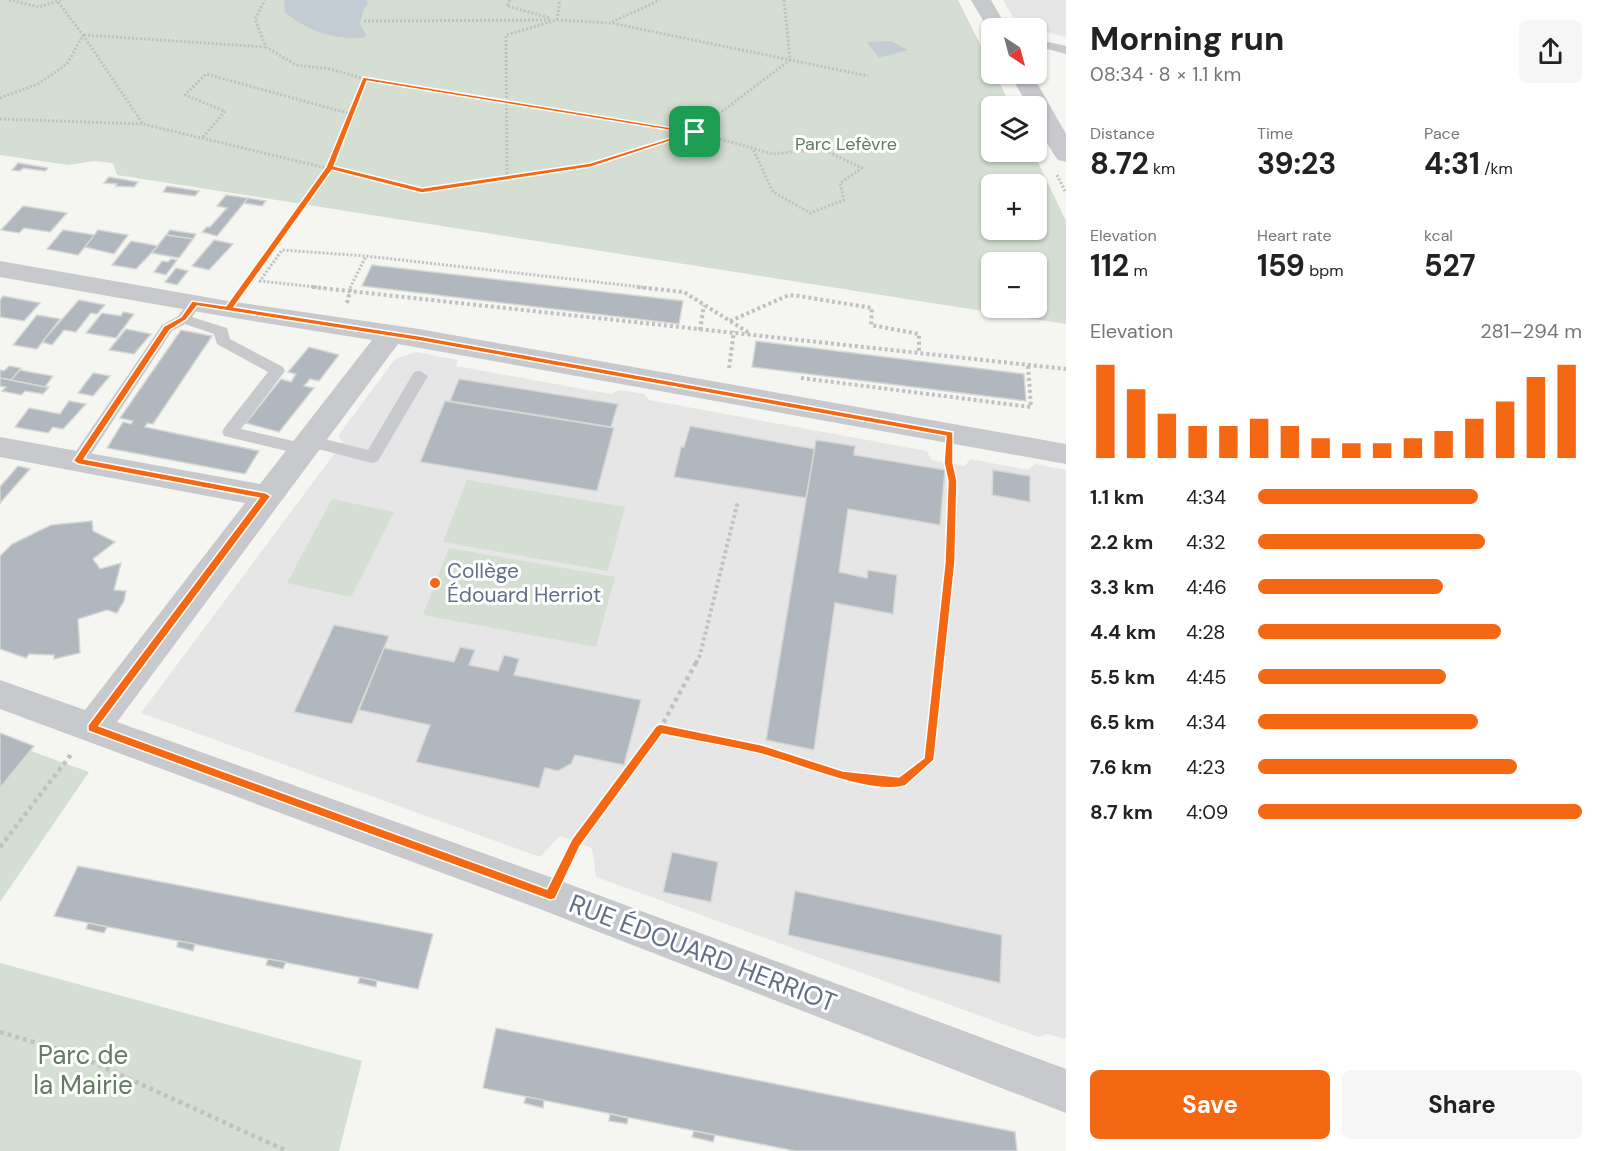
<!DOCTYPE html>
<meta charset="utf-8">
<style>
:root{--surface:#fff;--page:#f6f6f6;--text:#222;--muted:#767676;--accent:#f46713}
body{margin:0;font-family:"DM Sans",sans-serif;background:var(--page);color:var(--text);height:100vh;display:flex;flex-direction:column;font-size:22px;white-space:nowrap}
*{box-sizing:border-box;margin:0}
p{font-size:20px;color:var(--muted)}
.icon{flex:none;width:33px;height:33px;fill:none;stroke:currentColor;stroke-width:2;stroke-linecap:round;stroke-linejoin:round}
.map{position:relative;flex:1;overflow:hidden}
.side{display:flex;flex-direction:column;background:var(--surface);width:540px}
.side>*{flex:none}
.needle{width:39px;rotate:144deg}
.controls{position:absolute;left:981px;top:18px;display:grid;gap:12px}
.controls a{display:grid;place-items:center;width:66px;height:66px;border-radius:9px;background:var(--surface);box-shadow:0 2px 4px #0004;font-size:30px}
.pin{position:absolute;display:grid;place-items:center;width:51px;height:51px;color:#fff;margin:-26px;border-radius:12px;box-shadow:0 3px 9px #0006}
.round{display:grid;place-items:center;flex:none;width:63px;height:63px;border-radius:9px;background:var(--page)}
.headline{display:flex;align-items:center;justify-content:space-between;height:102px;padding:0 24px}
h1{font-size:33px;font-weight:700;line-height:45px}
.metrics{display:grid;grid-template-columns:repeat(3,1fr);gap:9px;height:102px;padding:6px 24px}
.metrics div{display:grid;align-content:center}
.metrics b{font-size:30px;font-weight:700}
.metrics small{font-size:16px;font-weight:400}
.metrics p{font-size:16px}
.chart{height:168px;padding:12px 24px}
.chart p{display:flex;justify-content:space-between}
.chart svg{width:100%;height:108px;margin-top:6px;stroke:var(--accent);stroke-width:6}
.primary-button{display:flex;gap:12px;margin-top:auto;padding:12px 24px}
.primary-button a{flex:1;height:69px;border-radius:9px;background:var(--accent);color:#fff;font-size:24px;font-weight:700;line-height:69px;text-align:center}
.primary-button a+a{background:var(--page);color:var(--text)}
ul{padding:0 24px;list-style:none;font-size:20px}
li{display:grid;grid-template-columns:96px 72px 1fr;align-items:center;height:45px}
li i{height:15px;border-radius:8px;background:var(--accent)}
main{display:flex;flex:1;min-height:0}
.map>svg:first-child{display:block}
.built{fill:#e5e6e5}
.green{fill:#d4ded2;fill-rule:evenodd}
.water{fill:#c4ccd3}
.building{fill:#b1b7be;stroke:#d6d7d4;stroke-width:1.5}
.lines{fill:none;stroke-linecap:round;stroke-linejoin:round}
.path-far2{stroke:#c0c1c3;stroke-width:3;stroke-dasharray:2 2;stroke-linecap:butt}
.path-far1{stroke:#c0c1c3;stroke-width:4;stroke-dasharray:3 3;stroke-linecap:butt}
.path{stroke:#c0c1c3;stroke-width:4.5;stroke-dasharray:4 4;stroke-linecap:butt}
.lane{fill:#c7c9cd;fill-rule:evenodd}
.street{fill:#c7c9cd;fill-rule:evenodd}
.route{fill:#f46713;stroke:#fff;stroke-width:1.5;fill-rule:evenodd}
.poi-dot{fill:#f46713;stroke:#fff;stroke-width:2}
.labels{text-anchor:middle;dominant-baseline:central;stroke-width:6;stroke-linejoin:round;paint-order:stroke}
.far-park-label{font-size:18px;fill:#627c61;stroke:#fff}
.poi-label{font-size:21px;fill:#617085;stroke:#fff;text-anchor:start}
.near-street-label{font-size:26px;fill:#617085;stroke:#fff}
.near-park-label{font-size:26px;fill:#627c61;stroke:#fff}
</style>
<main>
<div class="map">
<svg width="1066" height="1151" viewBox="0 0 1066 1151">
<rect width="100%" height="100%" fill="#f5f6f1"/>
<g class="built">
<polygon points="1003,0 1066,0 1066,37 1037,30 1036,28 1018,26"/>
<polygon points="416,352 458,360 456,366 611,394 619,390 644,394 649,400 927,451 931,460 965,466 970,459 1028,470 1035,464 1066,470 1066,1039 1047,1034 1039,1037 596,877 592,848 560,836 540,857 141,713 343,442 338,436 395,359"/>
</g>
<g class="green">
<path d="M 0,0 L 958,0 L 991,66 L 992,74 L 995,74 L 1011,106 L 992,106 L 992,152 L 1033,152 L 1066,221 L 1066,324 L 117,175 L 113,163 L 93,161 L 69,165 L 0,155 ZM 992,184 L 1036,184 L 1036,230 L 992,230 ZM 992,262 L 1036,262 L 1036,308 L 992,308 Z"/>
<polygon points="467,480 625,507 608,571 443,542"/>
<polygon points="332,499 394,512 351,597 287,583"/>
<polygon points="449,548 615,577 596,647 423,615"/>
<polygon points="0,740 89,772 0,902"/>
<polygon points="0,963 362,1061 339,1151 0,1151"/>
</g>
<g class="water">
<path d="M 284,0 L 366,0 L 368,3 L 364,8 L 360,24 L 366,35 L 364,38 C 332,39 309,32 285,12 Z"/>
<polygon points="891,41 908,50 879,58 867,42"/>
</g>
<g class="building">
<polygon points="18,163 48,168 45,171 23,168 20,171 12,170"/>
<polygon points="109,177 138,182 134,187 116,186 117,184 104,183"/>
<polygon points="167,186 199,191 195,196 163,192"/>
<polygon points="226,195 248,198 217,236 202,232 207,227 210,227 227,208 217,206"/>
<polygon points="248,198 266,201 262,206 244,203"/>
<polygon points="23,206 67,213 50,232 24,228 19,233 1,230"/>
<polygon points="63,230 95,235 78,255 47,249"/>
<polygon points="98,230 128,235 114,254 85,247"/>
<polygon points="170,230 196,234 193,239 166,235"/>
<polygon points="166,235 193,239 179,258 152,253"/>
<polygon points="214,240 233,244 209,270 192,266"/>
<polygon points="131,241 158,246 136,269 112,265"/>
<polygon points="171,259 177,260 166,275 154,272 162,261 168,262"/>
<polygon points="372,265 683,301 679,324 362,286"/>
<polygon points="176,268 188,271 177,285 165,282"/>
<polygon points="3,296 40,303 24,321 0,317 0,300"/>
<polygon points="79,300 105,305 97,314 91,313 76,332 64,330 52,345 42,342"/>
<polygon points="123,312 134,314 116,338 86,333 102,313 121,316"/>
<polygon points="37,315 60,319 37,349 13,345"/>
<polygon points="126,329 151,334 134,354 109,350"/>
<polygon points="181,330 212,336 153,424 147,423 145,427 259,451 245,474 107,448 123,422 131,424 133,421 120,418"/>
<polygon points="756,341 1024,374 1026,401 752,367"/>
<polygon points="309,347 339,355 319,381 310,379 304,386 314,388 279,432 246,423 281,379 291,382 296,374 288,372"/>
<polygon points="9,366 21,368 11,380 0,378 0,370 4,371"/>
<polygon points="20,370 35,373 53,376 45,387 11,380"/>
<polygon points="93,373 110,376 93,396 78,393"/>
<polygon points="0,378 45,387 49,387 43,394 25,391 21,395 2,391 6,387 0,386"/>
<polygon points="459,379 618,404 611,427 450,401"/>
<polygon points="69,401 86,404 63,429 53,427 48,433 15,427 29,408 60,414"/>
<polygon points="445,401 614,428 597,491 420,462"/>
<polygon points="690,426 815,449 806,498 674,477 681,447 684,447"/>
<polygon points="816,440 855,446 854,455 945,470 940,525 848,509 839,572 867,578 868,570 897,575 893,614 835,603 814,750 766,740"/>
<polygon points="18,466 30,469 0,503 0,487"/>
<polygon points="993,470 1030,476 1030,502 992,495"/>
<polygon points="92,521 93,531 115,542 93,559 100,569 121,563 114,590 126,591 124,601 117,613 107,610 78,619 80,653 54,659 54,655 29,654 26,658 0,649 0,556 12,544 51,525"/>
<polygon points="334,625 389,636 352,724 294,712"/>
<polygon points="460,647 475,650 469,665 498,671 504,655 519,659 514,675 641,700 624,765 575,755 571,764 558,771 545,768 539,788 416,762 430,725 359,710 384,648 454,662"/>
<polygon points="0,733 34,746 0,788"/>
<polygon points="672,852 718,862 711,902 663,892"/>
<polygon points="78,866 433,934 418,989 54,916"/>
<polygon points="795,891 1002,935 1000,983 788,935"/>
<polygon points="88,923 107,927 104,933 86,929"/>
<polygon points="178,941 195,944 193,951 177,947"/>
<polygon points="268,959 286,962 283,969 266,965"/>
<polygon points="360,977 377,981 376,987 358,983"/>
<polygon points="496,1028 1015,1132 1017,1151 795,1151 483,1088"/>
<polygon points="526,1097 544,1100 543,1108 524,1103"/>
<polygon points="610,1114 628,1118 627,1124 609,1121"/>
<polygon points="694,1131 715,1135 713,1142 692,1137"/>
</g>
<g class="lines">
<g class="path-far2">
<polyline points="9,0 39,7 61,0"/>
<polyline points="510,0 507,6 550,18"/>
<polyline points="557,20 560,0"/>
<polyline points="364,21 550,20"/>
<polyline points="612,22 660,0"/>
<polyline points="83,35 143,124 422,191 591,165 695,132 790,60 784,0"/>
<polyline points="84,35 265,47"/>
<polyline points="365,79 695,132 773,154 822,149 862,168 840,183 844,200 810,213 773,192 753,149"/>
<polyline points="0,98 38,84 67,64 83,35 58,2"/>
<polyline points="0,119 143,124"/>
<polyline points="203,137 225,111 185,95 206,74 351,114"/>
<polyline points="1057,175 1066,193"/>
<polyline points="507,178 506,35 557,20 611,23 868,76"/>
<polyline points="243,288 330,167 365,79 330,69 296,65 266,47 255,19 265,0"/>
<polyline points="325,288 260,281 282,250 366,256 650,288"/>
<polyline points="350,288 366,256"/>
</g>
<g class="path-far1">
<polyline points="312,287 1066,369"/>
<polyline points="637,287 684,292 749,333"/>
<polyline points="347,303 351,287"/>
<polyline points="730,321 789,295 799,296 872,308 871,325 919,334 919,352"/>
<polyline points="700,330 704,305"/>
<polyline points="729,368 734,331"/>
<polyline points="801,378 1031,407 1028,365"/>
<polyline points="696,663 700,655 738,501"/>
<path d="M 939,663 C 946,596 958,526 949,458"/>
</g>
<g class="path">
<polyline points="660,729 762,750 843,775 901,782 929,760 939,661"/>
<polyline points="0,847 73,752"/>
<polyline points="564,867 576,843 660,729 697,661"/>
<polyline points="0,1032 77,1055 287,1151"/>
</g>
<g class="lane">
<polygon points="1044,41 1066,46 1066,54 1040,47 1040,43"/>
<polygon points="195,298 202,303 192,317 227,328 230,339 283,367 285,371 241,429 302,443 303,437 309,435 368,450 414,372 420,371 428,376 378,461 372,463 310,447 309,453 303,455 224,436 222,432 224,428 268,372 217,344 214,334 185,324 172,331 84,465 72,465 70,461 72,457 162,325 178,316 190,300"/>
</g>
<g class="street">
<polygon points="971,0 991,0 1007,28 992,28 992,33 990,32"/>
<path d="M 1010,74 L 1032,74 L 1066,134 L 1066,162 L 1058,160 C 1046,143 1036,127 1036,106 L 1028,106 Z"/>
<polygon points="0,261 228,301 419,329 1066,444 1066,464 398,344 117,722 550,877 1066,1069 1066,1113 537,908 0,709 0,680 85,710 245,503 0,457 0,437 260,484 372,340 228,317 0,277"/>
</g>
</g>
<path class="route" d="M 363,77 L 698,132 L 591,167 L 422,193 L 332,170 L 234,307 L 420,336 L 953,432 L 953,463 L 957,481 L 955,562 L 934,760 L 905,786 C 872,796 796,763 761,754 C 729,746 695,741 662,734 L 580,846 L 555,899 L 550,900 L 88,731 L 88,725 L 259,498 L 78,464 L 73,461 L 164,326 L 181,317 L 192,301 L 226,306 L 326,167 ZM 367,81 L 686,133 L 590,163 L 422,188 L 334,166 ZM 197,306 L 420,341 L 946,436 L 944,463 L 948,481 L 945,562 L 924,758 L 899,777 L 843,771 L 762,745 L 660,724 L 656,726 L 572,839 L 547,889 L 99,726 L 271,496 L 266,493 L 84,459 L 170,330 L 186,320 Z"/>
<circle class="poi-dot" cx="435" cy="583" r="6"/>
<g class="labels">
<g class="far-park-label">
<text x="846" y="144">Parc Lefèvre</text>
</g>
<g class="poi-label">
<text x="447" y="571">Collège<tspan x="447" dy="24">Édouard Herriot</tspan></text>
</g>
<g class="near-street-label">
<text transform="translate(703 953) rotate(21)">RUE ÉDOUARD HERRIOT</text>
</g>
<g class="near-park-label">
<text x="83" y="1055">Parc de<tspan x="83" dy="30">la Mairie</tspan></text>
</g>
</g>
</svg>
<div class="controls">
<a><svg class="needle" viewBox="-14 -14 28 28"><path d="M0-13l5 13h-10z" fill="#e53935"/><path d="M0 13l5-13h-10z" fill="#767676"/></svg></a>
<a><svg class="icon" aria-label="layers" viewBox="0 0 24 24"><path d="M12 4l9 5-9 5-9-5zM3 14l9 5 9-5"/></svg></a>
<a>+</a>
<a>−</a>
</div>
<div class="pin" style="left:695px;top:132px;background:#1e9e55"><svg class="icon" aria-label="arrive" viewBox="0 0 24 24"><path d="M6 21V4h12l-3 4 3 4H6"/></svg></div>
</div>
<section class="side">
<div class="headline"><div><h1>Morning run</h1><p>08:34 · 8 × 1.1 km</p></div><a class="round"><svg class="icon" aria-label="share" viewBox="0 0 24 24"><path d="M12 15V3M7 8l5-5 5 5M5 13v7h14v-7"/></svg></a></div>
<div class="metrics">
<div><p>Distance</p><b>8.72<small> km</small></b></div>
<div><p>Time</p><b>39:23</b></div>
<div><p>Pace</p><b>4:31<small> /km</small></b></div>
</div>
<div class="metrics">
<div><p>Elevation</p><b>112<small> m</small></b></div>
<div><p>Heart rate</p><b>159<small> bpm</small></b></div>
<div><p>kcal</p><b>527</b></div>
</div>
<div class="chart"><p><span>Elevation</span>281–294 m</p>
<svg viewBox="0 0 160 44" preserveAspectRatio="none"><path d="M5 44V6M15 44V16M25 44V26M35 44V31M45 44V31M55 44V28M65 44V31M75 44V36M85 44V38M95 44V38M105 44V36M115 44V33M125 44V28M135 44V21M145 44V11M155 44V6"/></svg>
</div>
<ul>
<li><b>1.1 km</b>4:34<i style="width:68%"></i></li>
<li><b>2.2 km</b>4:32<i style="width:70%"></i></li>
<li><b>3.3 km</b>4:46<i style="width:57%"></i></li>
<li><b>4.4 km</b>4:28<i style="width:75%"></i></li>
<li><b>5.5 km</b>4:45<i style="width:58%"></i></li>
<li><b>6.5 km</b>4:34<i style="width:68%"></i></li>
<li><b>7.6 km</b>4:23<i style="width:80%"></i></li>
<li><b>8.7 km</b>4:09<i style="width:100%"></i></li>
</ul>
<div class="primary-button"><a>Save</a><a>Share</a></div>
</section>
</main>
